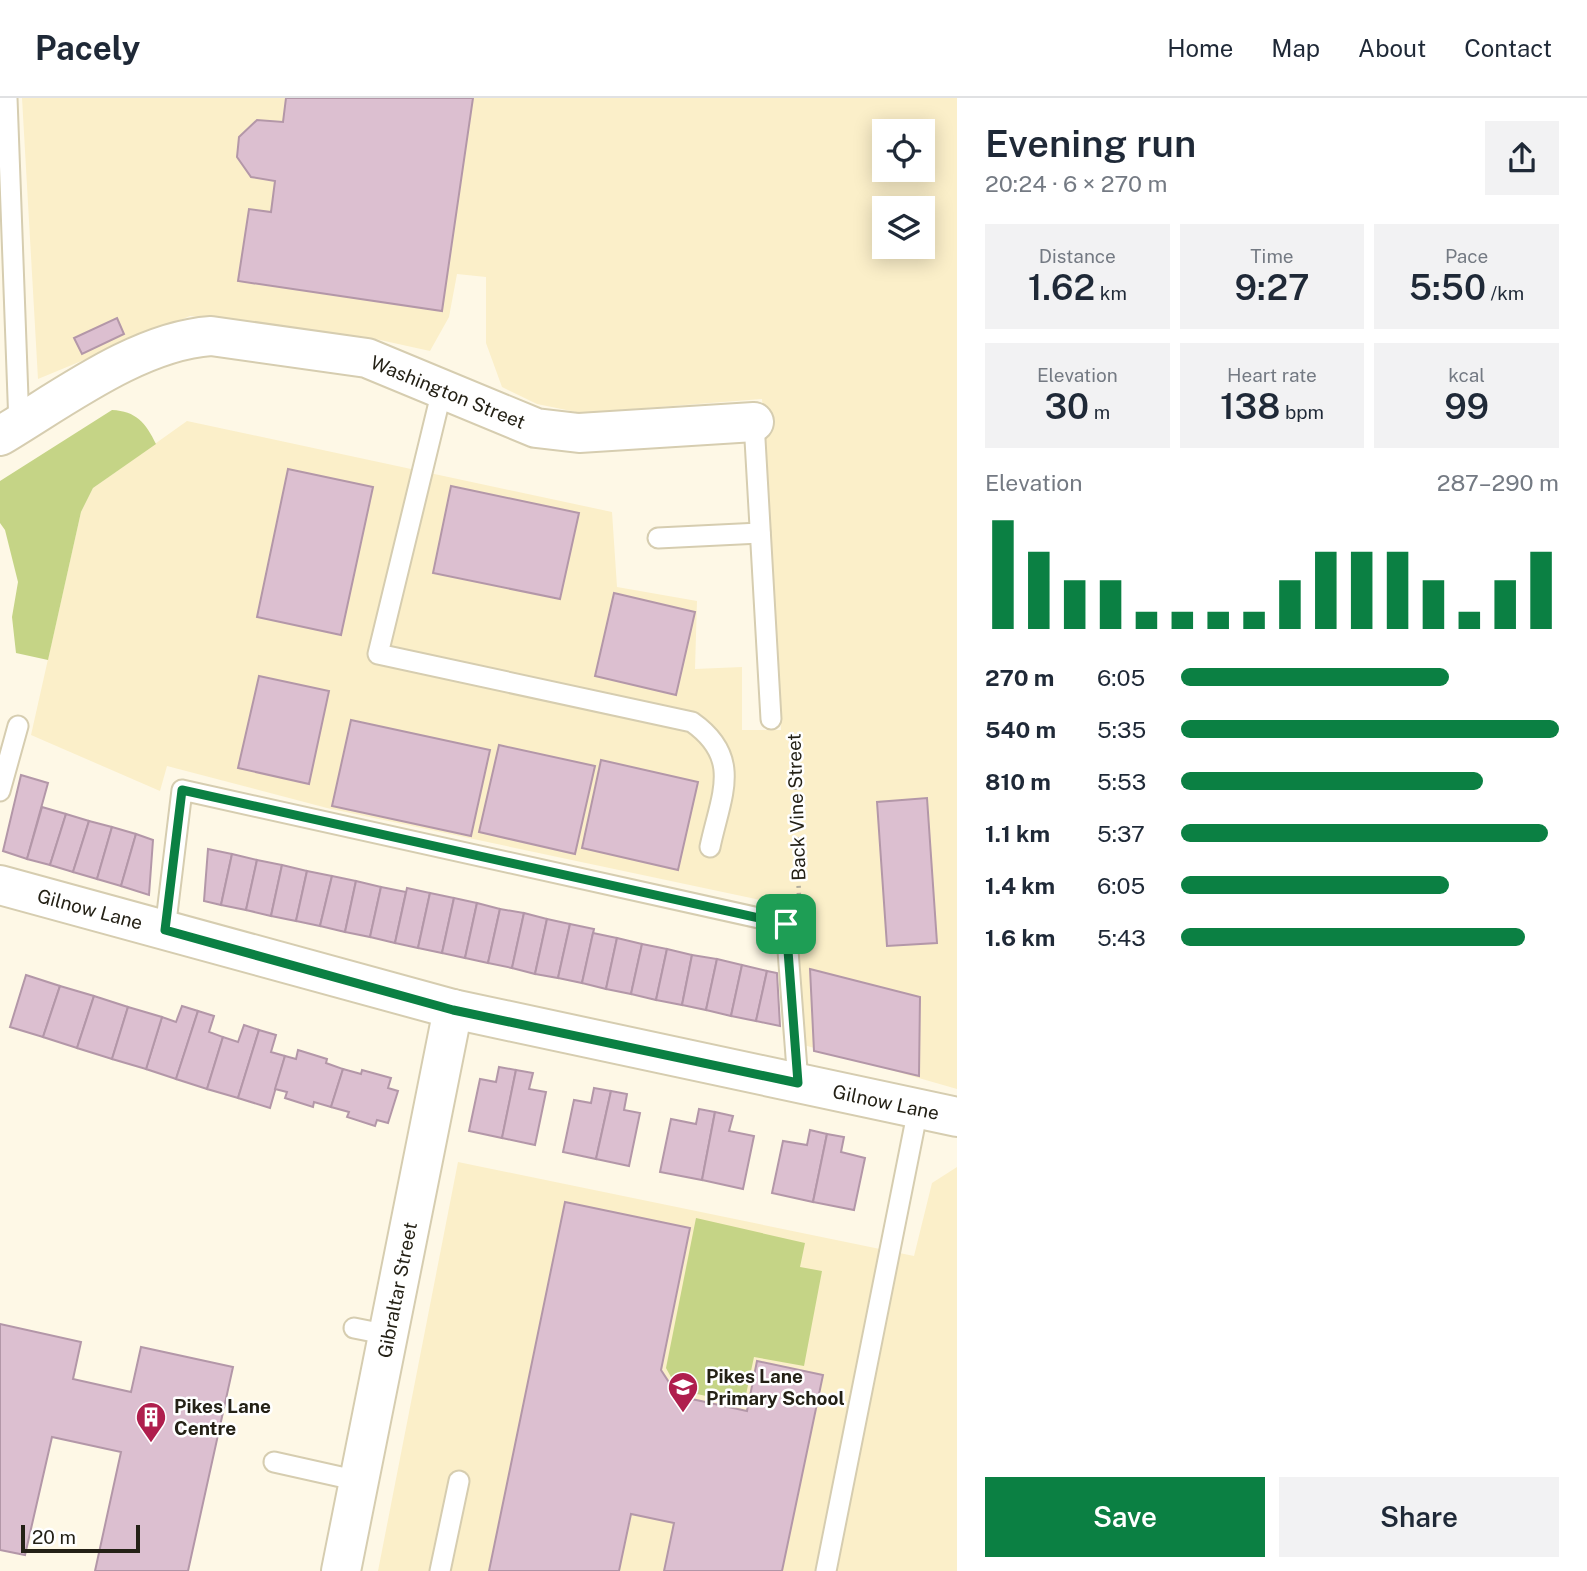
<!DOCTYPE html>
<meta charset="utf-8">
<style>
:root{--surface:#fff;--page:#f2f2f3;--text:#1f2937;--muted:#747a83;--line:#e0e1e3;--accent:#0b8043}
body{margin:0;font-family:"Public Sans",sans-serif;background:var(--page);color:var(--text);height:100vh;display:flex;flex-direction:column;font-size:26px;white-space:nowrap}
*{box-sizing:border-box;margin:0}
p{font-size:23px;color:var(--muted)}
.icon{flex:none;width:38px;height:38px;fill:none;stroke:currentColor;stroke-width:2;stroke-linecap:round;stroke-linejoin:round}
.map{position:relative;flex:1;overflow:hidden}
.drawer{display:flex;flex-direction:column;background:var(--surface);width:630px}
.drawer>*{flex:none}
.fabs{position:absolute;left:872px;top:21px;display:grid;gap:14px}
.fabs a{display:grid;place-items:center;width:63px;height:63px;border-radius:0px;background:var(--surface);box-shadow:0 4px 18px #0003;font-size:35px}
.scale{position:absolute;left:21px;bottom:18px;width:119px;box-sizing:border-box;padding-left:7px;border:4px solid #242116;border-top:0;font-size:19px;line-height:24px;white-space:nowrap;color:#242116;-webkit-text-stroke:5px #fff;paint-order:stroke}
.pin{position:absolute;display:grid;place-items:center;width:60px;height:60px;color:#fff;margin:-30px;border-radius:14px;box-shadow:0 4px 10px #0006}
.round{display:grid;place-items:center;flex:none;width:74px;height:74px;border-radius:0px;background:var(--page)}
.headline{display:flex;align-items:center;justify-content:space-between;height:119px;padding:0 28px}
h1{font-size:38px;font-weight:600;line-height:52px}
.metrics{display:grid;grid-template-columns:repeat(3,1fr);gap:10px;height:119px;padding:7px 28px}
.metrics div{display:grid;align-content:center;border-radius:0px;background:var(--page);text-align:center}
.metrics b{font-size:35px;font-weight:600}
.metrics small{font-size:19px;font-weight:400}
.metrics p{font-size:19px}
.chart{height:196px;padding:14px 28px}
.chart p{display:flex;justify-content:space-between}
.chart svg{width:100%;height:126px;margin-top:7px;stroke:var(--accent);stroke-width:6}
.primary-button{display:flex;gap:14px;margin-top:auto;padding:14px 28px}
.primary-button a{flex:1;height:80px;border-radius:0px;background:var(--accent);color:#fff;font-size:28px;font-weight:600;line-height:80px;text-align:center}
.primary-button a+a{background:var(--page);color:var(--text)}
ul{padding:0 28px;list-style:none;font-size:23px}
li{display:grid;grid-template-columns:112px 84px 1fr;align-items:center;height:52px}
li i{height:18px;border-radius:9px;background:var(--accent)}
header{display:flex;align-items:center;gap:42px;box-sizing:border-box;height:98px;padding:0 35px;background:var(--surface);border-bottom:2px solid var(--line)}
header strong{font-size:33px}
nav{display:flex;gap:38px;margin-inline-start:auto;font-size:24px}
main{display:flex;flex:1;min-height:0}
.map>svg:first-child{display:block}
.built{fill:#fbefc9;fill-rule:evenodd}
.green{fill:#c5d486}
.building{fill:#dcbfd0;stroke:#b397a8;stroke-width:2}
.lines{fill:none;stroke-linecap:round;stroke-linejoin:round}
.service-casing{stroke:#d6cdb0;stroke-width:23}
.minor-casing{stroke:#d6cdb0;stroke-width:42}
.path{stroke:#b2ad9d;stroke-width:4.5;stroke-dasharray:2 5;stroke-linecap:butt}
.service{stroke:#fff;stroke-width:19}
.minor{stroke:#fff;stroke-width:38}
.route-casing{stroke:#fff;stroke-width:14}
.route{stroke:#0b8043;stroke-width:9}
.labels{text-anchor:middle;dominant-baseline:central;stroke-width:5;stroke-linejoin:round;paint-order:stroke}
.street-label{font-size:19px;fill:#242116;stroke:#fff}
.poi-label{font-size:19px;font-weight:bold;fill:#242116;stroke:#fff;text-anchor:start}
</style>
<header>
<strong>Pacely</strong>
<nav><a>Home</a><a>Map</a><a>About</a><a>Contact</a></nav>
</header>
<main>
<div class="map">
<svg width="957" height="1473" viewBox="0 0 957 1473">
<rect width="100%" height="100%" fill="#fef8e6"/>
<g class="built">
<path d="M 22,0 L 957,0 L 957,991 L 783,941 L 775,805 L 327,710 L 167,668 L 160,693 L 31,637 L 81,414 L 93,390 L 187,323 L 612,414 L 617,489 L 697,503 L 695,571 L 742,569 L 742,632 L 781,632 L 762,301 L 581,315 L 537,306 L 502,289 L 486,245 L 486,179 L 457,176 L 449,219 L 430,253 L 371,240 L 190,218 L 38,281 ZM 884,33 L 922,33 L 922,72 L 884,72 ZM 884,110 L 922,110 L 922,149 L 884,149 Z"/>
<polygon points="458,1064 914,1158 932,1085 957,1069 957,1473 378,1473"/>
</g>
<g class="green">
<path d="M 112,312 C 136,313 146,325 156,346 L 93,390 L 81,414 L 48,562 L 16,555 L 12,519 L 18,484 L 5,432 L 0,425 L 0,383 Z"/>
<polygon points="696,1120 805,1145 800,1169 822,1173 804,1268 754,1259 744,1306 678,1292 666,1270"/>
</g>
<g class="building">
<polygon points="286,0 473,0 442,213 238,183 249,111 271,114 275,83 251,79 237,59 239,39 257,22 283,24"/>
<polygon points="117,220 124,236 82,256 74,240"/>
<polygon points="288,371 373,389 341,537 257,519"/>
<polygon points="451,388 579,415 560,501 433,475"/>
<polygon points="614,495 695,514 676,597 595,578"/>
<polygon points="259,578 329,593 309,686 238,670"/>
<polygon points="351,622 490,652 471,738 332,708"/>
<polygon points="499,647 595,668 575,756 479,734"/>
<polygon points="601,662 698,684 678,772 582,750"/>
<polygon points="21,677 48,685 27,761 3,753"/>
<polygon points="927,700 937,845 887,848 877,704"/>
<polygon points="42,709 66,716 50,767 27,761"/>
<polygon points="66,716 89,723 73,774 50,767"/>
<polygon points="89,723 112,729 97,781 73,774"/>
<polygon points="112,729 136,736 121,788 97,781"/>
<polygon points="136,736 153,742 149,797 121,788"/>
<polygon points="208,751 232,756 221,807 204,803"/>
<polygon points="232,756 257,762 246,812 221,807"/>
<polygon points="257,762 282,767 271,818 246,812"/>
<polygon points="282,767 307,773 296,823 271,818"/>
<polygon points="307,773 332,778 320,828 296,823"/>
<polygon points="332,778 356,783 345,834 320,828"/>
<polygon points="356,783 381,789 370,839 345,834"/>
<polygon points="381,789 406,794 395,845 370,839"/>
<polygon points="407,790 430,795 418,850 395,845"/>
<polygon points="430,795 454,800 442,855 418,850"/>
<polygon points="454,800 477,805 465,860 442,855"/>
<polygon points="477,805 500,811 488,865 465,860"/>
<polygon points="500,811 524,815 512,870 488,865"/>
<polygon points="524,815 547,821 535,876 512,870"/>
<polygon points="547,821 570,826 558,880 535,876"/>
<polygon points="570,826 594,831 582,885 558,880"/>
<polygon points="593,835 617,840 606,891 582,885"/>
<polygon points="617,840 642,846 631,896 606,891"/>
<polygon points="642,846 667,851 656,902 631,896"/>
<polygon points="667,851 692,857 682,907 656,902"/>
<polygon points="692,857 717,861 706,912 682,907"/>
<polygon points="717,861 742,867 731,918 706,912"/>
<polygon points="742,867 767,873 756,923 731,918"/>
<polygon points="810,871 920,899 919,978 814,953"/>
<polygon points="767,873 777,875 780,928 756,923"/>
<polygon points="26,877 60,888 43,939 10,929"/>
<polygon points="60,888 94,898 77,950 43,939"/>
<polygon points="94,898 128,909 112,961 77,950"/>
<polygon points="182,908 198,913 176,981 146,971 162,919 176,924"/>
<polygon points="128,909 162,919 146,971 112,961"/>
<polygon points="198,913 214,918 209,934 223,939 207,991 176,981"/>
<polygon points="244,927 259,932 238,1000 207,991 223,939 238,944"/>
<polygon points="259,932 276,937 271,954 285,958 270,1010 238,1000"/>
<polygon points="298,952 327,961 326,965 343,971 331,1009 314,1004 313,1009 285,1000 287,994 275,991 285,958 296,961"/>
<polygon points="499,969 516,972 502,1040 469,1033 480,981 496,984"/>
<polygon points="343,971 361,976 362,972 391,980 388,990 398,993 388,1025 377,1022 375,1028 347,1019 349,1014 331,1009"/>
<polygon points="516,972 533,975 529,991 546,994 535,1047 502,1040"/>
<polygon points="594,990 611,993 596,1061 563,1054 574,1002 591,1005"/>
<polygon points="611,993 627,996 624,1012 640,1015 629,1068 596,1061"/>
<polygon points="699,1011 715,1014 702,1082 660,1074 671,1021 696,1026"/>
<polygon points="715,1014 733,1018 729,1033 754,1038 743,1091 702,1082"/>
<polygon points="810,1032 827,1036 813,1104 772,1095 783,1043 807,1047"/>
<polygon points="827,1036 844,1039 841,1054 865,1060 854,1112 813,1104"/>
<polygon points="565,1104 690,1130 661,1272 678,1298 747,1313 757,1263 823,1277 782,1473 664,1473 674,1425 631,1416 619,1473 489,1473"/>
<polygon points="0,1226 81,1244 73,1281 131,1294 141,1249 233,1269 188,1473 95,1473 121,1354 52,1339 25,1457 0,1452"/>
</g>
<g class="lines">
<g class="service-casing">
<g id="service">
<polyline points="7,0 19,327"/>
<path d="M 442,292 L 378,556 L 692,624 C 743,660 721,697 710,749"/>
<polyline points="754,324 771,621"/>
<polyline points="658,440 760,435"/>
<polyline points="0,693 18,628"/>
<polyline points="165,832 182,692 786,826 798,985"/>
<polyline points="354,1230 389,1237"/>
<polyline points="274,1364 359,1383"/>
<polyline points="440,1473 459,1383"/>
<polyline points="826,1473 918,1011"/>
</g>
</g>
<g class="minor-casing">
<g id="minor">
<path d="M 0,338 C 62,301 138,243 211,238 L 367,260 L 536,330 L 579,335 L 754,324"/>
<polyline points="0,787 453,911 957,1019"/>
<polyline points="341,1473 453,911"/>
</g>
</g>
<polyline class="path" points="794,641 799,800"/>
<use href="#service" class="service"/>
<use href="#minor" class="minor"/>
</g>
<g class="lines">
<g class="route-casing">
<polygon id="route" points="182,692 786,826 798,985 453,912 165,832"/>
</g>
<use href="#route" class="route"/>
</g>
<defs>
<g id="school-pin" transform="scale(1.575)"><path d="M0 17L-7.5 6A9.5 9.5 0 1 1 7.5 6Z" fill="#af1e4d" stroke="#fff"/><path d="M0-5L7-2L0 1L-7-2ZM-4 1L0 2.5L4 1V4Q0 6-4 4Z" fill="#fff"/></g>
<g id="building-pin" transform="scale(1.575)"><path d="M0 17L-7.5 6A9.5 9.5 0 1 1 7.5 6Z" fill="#af1e4d" stroke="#fff"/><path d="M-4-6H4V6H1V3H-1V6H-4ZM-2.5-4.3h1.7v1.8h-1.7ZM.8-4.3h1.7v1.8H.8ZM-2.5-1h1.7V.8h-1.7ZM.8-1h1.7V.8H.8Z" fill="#fff"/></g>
</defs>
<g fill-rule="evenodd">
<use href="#school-pin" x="683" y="1289"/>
<use href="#building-pin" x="151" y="1319"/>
</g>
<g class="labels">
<g class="street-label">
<text transform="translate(448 294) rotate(22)">Washington Street</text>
<text transform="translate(796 709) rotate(-92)">Back Vine Street</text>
<text transform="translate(90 811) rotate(15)">Gilnow Lane</text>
<text transform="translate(886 1004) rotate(12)">Gilnow Lane</text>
<text transform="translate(397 1192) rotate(-79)">Gibraltar Street</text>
</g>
<g class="poi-label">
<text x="706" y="1278">Pikes Lane<tspan x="706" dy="22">Primary School</tspan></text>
<text x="174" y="1308">Pikes Lane<tspan x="174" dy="22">Centre</tspan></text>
</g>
</g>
</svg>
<div class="fabs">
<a><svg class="icon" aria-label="locate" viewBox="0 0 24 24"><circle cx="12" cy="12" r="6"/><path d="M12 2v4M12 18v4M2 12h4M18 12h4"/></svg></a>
<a><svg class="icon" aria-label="layers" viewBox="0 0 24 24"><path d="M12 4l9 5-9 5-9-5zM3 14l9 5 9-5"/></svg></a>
</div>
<div class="scale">20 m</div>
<div class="pin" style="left:786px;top:826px;background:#1e9e55"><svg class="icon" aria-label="arrive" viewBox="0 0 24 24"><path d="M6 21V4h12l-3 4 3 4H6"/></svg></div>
</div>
<section class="drawer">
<div class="headline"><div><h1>Evening run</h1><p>20:24 · 6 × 270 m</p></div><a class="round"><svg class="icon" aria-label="share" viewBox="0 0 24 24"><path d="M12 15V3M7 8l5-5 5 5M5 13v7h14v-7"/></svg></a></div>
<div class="metrics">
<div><p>Distance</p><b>1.62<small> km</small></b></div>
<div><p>Time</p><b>9:27</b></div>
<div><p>Pace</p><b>5:50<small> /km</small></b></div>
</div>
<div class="metrics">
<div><p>Elevation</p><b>30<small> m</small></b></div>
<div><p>Heart rate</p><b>138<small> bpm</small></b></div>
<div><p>kcal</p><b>99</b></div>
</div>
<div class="chart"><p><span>Elevation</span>287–290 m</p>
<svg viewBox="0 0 160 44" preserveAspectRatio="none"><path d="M5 44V6M15 44V17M25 44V27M35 44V27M45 44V38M55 44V38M65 44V38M75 44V38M85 44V27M95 44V17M105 44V17M115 44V17M125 44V27M135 44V38M145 44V27M155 44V17"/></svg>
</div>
<ul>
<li><b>270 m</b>6:05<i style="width:71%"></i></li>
<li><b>540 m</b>5:35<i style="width:100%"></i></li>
<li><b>810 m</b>5:53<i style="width:80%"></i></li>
<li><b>1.1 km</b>5:37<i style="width:97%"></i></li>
<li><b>1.4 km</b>6:05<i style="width:71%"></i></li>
<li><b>1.6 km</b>5:43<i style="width:91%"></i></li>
</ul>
<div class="primary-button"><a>Save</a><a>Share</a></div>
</section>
</main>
